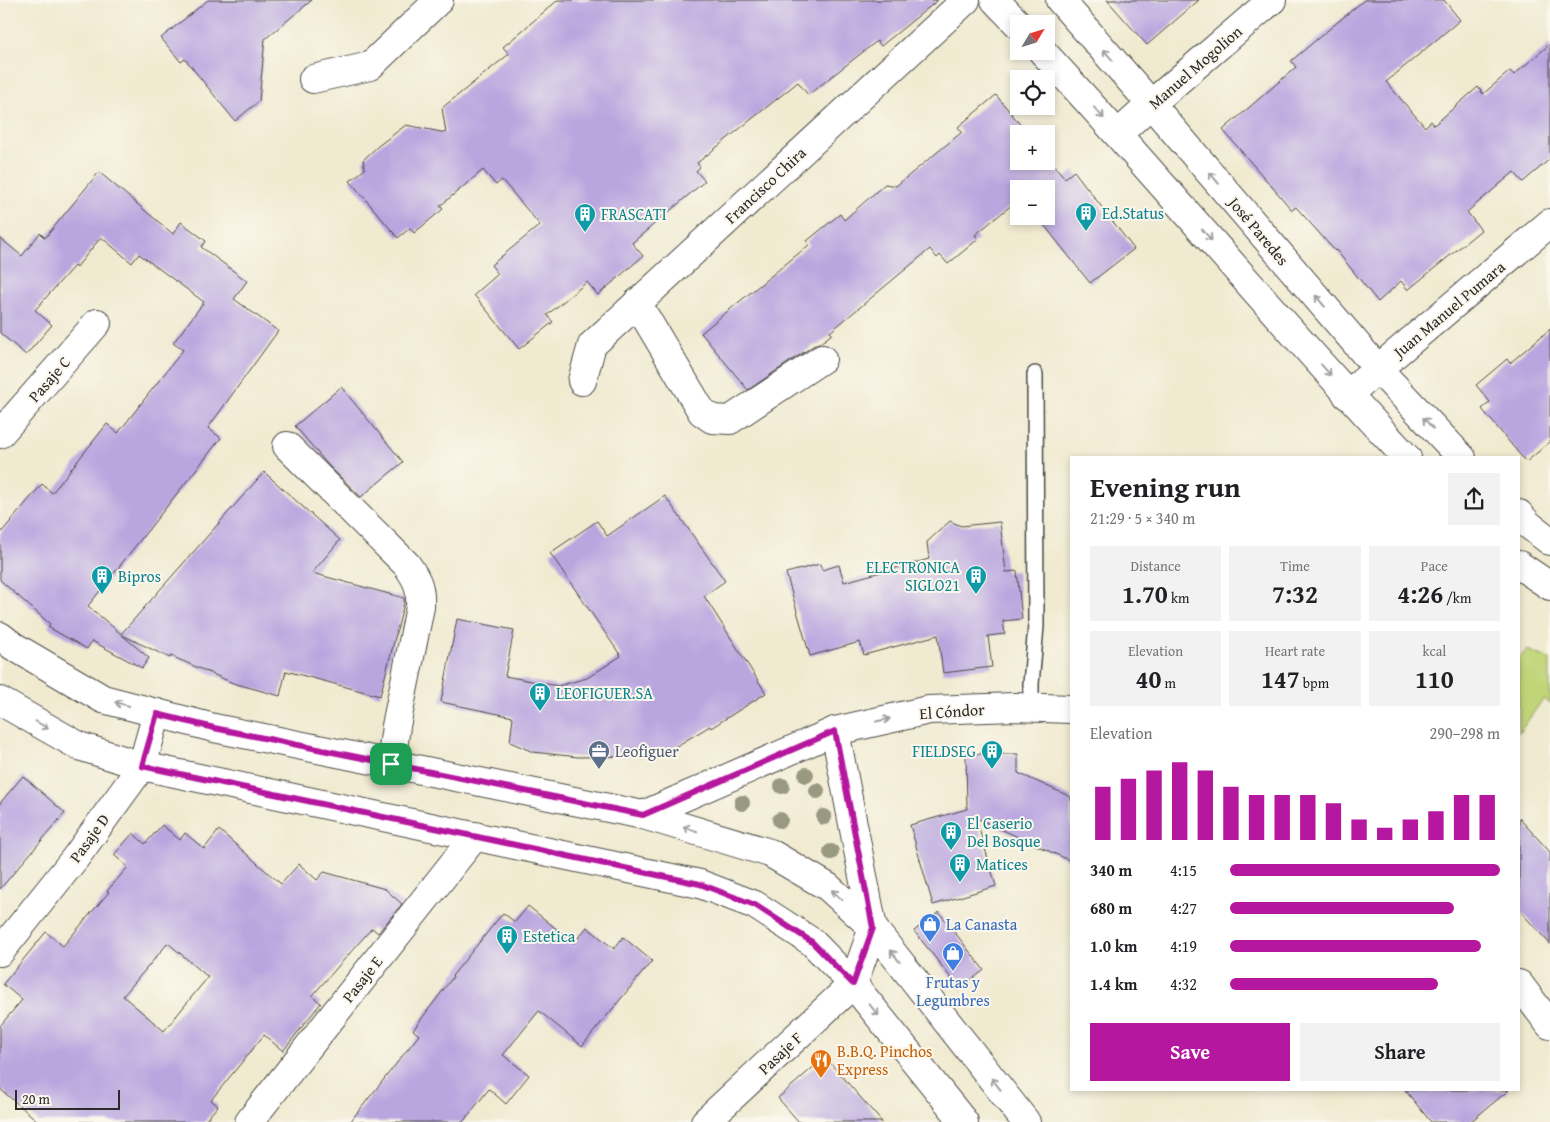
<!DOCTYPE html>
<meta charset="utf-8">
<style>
:root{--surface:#fff;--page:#f2f2f2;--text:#202124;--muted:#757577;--accent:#b5179e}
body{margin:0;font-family:"Gentium Book Plus",serif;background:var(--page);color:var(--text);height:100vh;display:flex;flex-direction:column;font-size:19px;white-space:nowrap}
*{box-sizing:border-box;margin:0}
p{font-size:16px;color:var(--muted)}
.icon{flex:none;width:28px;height:28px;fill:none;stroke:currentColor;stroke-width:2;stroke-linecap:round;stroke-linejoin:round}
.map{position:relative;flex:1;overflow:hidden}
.drawer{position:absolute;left:1070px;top:456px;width:450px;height:635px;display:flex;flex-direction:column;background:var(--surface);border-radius:0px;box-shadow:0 2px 8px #0003}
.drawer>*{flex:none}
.needle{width:32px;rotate:52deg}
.controls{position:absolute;left:1010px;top:15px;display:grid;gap:10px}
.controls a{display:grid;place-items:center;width:45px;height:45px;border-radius:0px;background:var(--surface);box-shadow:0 2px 8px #0003;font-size:25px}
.scale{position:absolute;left:15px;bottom:12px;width:105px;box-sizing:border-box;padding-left:5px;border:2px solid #2b2b2b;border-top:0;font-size:14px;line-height:18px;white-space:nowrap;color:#2b2b2b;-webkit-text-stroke:4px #fbf7ec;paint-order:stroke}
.pin{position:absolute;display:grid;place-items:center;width:42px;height:42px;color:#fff;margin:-21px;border-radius:10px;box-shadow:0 2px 8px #0006}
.round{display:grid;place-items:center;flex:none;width:52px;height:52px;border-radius:0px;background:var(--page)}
.overview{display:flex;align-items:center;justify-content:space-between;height:85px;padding:0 20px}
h1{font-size:28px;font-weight:700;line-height:38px}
.stats{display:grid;grid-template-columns:repeat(3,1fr);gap:8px;height:85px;padding:5px 20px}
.stats div{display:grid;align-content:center;border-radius:0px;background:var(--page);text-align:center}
.stats b{font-size:25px;font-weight:700}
.stats small{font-size:14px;font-weight:400}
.stats p{font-size:14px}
.chart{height:140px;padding:10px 20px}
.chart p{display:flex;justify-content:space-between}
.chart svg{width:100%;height:90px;margin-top:5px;stroke:var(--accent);stroke-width:6}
.action{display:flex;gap:10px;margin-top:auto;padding:10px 20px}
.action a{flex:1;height:58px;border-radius:0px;background:var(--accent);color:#fff;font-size:20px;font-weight:700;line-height:58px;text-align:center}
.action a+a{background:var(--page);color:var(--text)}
ul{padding:0 20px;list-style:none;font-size:16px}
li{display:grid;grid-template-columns:80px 60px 1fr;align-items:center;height:38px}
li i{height:12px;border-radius:6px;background:var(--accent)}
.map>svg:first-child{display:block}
.park{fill:#c1d578;stroke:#768052}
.building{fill:#b9a6df;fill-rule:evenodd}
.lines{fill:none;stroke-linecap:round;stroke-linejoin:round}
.lane-casing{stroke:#494844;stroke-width:18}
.street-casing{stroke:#494844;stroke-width:30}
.secondary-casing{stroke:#494844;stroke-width:30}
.lane{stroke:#fff;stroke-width:15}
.street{stroke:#fff;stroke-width:28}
.secondary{stroke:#fff;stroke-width:28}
.tree{fill:#989980}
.oneway{stroke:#a0a0a0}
.route-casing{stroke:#fff;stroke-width:10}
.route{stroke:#b5179e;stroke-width:6}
.labels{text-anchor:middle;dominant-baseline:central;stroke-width:4;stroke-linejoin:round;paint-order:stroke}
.street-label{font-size:16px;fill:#2b2b2b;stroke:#fbf7ec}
.culture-label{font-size:16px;fill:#0d838f;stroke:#fbf7ec;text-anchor:start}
.service-label{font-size:16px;fill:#4e5e75;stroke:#fbf7ec;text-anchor:start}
.shop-label{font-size:16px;fill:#366cbe;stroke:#fbf7ec;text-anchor:start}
.food-label{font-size:16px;fill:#c56008;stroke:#fbf7ec;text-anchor:start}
</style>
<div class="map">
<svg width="1550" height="1122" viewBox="0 0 1550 1122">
<rect width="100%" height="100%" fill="#fbf7ec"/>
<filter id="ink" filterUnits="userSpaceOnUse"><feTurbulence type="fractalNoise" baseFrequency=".02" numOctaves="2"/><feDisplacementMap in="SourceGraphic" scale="10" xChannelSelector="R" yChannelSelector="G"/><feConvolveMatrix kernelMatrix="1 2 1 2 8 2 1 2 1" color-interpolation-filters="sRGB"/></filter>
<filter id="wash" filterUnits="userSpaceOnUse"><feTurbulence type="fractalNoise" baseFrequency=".0096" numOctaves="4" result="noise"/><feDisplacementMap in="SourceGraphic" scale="20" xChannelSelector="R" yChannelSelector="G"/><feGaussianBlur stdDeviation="1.12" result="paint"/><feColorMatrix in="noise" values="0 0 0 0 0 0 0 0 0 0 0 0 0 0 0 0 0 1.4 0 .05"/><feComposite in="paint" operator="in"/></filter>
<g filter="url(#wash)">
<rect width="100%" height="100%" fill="#f0ead0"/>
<polygon class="park" points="1527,650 1550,659 1550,704 1543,699 1519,733 1519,658"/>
<g id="blocks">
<g class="building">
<polygon points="208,0 312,0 265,39 259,101 235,121 185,59 181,62 161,38"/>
<polygon points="558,0 938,0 881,46 877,41 808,95 798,82 697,163 700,167 696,171 705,181 632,243 643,256 598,295 587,282 547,315 553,322 519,349 474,295 498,274 491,265 540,225 502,180 496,185 483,170 440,206 443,209 414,233 410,228 398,238 350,181 365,169 363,160 378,146 406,125 446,133 442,108 509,54 503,47"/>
<polygon points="1107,0 1199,0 1147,45"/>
<polygon points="1364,0 1444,0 1460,20 1386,82 1425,127 1431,121 1434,125 1478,87 1483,94 1510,71 1514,75 1550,44 1550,159 1523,182 1514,172 1467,212 1481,230 1408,290 1401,281 1378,302 1336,250 1335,251 1296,207 1292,210 1223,130 1296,67 1291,61"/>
<polygon points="996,95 1028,134 1019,134 1019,161 1046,161 1046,156 1065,178 1074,171 1134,249 1090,283 1037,216 1046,216 1046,189 1019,189 1019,199 975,235 978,239 948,264 940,255 937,258 930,249 830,332 832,334 819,344 813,346 748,390 701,333 809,245 807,241 840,214 844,220 885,184 896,186 962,132 958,127"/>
<polygon points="99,172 173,234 181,222 206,241 201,247 247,281 234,299 278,331 208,428 221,438 88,606 121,634 264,472 340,540 312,573 404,598 404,603 380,696 286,671 280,696 233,683 171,656 170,658 122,635 149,658 142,668 92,641 87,649 48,627 50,624 0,580 0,534 42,484 52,493 107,424 118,433 183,350 173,343 204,302 139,254 132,263 101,237 76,268 74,266 35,310 52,325 26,355 0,333 0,238 22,256 40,233 45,238"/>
<polygon points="1550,329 1550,442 1526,462 1482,409 1490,402 1476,385 1507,359 1510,363"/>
<polygon points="341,387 403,462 361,497 329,466 295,426"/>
<polygon points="665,496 725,581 704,596 766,693 711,728 710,726 660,756 578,757 533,752 510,742 513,717 441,702 457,619 514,630 505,676 558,686 587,678 621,656 550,553 597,521 607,536"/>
<polygon points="950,521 961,526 1000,522 1006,572 1017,571 1022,619 1003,621 1005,634 988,636 992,667 943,673 938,635 864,655 860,642 810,656 786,573 820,564 822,570 839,565 844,582 929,559 927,542"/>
<polygon points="966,754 1018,754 1018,773 1071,797 1071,861 976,818 996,886 933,905 910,825 967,809"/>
<polygon points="23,776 65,813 0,889 0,803"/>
<polygon points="1519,818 1550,852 1550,944 1519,910"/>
<path d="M 162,825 L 180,840 L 185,833 L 204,849 L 219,830 L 281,884 L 299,864 L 317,880 L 324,872 L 385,889 L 402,904 L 378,933 L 372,928 L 312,996 L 321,1003 L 283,1051 L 264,1035 L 211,1100 L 218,1106 L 204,1122 L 39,1122 L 0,1089 L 0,1026 L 22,1000 L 3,984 L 46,932 L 63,946 L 109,892 L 107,891 L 128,867 L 114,855 L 133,833 L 145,844 ZM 168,943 L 208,977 L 164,1031 L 123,996 Z"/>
<polygon points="528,906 574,943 587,927 614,949 623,937 652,961 582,1046 539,1011 503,1055 529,1075 506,1104 489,1089 463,1122 350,1122 419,1035 413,1030 453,977 452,976 503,913 515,922"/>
<polygon points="939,912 984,970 960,989 914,931"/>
<polygon points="825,1057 882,1122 799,1122 778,1098"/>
<polygon points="1405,1090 1509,1090 1470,1122 1431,1122"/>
</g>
</g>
</g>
<g filter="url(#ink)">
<use href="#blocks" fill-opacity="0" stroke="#494844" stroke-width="1"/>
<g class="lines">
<g class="lane-casing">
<polyline id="lane" points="1031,708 1031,684 1036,626 1035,374"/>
</g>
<g class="street-casing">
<g id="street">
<polyline points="995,0 1019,25"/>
<polyline points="1060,0 1151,104 1378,369 1462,458"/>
<path d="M 1042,51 C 1166,185 1282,326 1407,458"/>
<polyline points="313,79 370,66 439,0"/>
<polyline points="1118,134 1151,104 1272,0"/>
<polyline points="637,303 702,412 712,419 730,420 822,359"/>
<polyline points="582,381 592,345 966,0"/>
<polyline points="1347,395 1550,223"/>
<polyline points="0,434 97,323"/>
<path d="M 287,446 L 407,565 C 418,581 421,588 420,607 L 396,726 L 391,764"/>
<polyline points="1519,514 1529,525 1550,541"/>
<polyline points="1519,565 1550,586"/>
<polyline points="643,815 835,731 929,710 1015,707 1071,709"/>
<polyline points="0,952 76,857 142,766 157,713"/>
<polyline points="1519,984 1550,1025"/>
<polyline points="249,1122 475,836"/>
<polyline points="705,1122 853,984 873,928 835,731"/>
</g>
</g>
<g class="secondary-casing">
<g id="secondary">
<polyline points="0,636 13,646 103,699 214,728 643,815 770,853 828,887 873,928 1026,1122"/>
<polyline points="0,701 79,746 142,766 700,884 755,905 812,942 853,984 964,1122"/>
</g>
</g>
<use href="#lane" class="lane"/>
<use href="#street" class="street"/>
<use href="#secondary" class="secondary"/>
</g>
<g class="tree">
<circle cx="806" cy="775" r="8"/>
<circle cx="782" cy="786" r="8"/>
<circle cx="817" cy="791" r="8"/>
<circle cx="742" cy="803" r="8"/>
<circle cx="824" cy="817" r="8"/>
<circle cx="780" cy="820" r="8"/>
<circle cx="831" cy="852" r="8"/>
</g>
<defs><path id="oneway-shaft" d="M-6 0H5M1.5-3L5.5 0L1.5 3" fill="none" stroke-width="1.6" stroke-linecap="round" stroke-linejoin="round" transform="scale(1.25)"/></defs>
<g class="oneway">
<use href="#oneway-shaft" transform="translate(1108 55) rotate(-131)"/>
<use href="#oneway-shaft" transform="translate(1099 113) rotate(48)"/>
<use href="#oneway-shaft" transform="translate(1214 178) rotate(-130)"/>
<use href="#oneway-shaft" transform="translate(1207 235) rotate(49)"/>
<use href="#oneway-shaft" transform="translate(1320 301) rotate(-130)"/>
<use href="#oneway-shaft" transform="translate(1326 370) rotate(49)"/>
<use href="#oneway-shaft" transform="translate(1428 423) rotate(-133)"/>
<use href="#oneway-shaft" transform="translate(122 704) rotate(-165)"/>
<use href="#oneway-shaft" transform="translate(883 720) rotate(-12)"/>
<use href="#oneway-shaft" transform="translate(42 725) rotate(30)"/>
<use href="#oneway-shaft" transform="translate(690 829) rotate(-163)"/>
<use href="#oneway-shaft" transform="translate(837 895) rotate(-137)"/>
<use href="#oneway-shaft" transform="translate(895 956) rotate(-128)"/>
<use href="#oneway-shaft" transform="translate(874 1010) rotate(51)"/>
<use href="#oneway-shaft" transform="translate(996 1084) rotate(-128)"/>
</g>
</g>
<g class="lines" filter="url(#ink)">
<g class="route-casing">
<polygon id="route" points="157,714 214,728 643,815 835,731 873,928 853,984 812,942 755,905 700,884 142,766"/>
</g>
<use href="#route" class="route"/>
</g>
<defs>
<g id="building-pin" transform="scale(1.125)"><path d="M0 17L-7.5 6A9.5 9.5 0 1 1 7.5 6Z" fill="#0f9aa8" stroke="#fbf7ec"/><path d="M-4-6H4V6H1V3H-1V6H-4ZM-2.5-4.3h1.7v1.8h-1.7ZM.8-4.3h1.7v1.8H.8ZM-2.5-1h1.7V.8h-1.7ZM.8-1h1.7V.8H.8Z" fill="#fff"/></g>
<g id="office-pin" transform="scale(1.125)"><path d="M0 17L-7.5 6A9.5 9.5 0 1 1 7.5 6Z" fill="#5c6f8a" stroke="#fbf7ec"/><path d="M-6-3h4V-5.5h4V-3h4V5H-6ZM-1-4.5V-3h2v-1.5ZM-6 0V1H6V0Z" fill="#fff"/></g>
<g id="shop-pin" transform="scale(1.125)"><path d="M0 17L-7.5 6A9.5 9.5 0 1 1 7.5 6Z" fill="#3f7fe0" stroke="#fbf7ec"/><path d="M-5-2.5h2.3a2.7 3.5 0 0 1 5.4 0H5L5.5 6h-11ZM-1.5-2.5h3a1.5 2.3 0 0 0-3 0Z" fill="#fff"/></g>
<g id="restaurant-pin" transform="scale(1.125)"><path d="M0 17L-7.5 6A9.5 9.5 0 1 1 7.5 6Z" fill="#e8710a" stroke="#fbf7ec"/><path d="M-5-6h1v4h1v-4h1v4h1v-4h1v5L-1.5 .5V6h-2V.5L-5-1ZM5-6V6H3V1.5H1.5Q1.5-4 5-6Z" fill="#fff"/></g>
</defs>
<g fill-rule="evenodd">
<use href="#building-pin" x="1086" y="213"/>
<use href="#building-pin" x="585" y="214"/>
<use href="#building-pin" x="102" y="576"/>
<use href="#building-pin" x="976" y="576"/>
<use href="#building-pin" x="540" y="693"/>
<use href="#office-pin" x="599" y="751"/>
<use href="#building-pin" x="992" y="751"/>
<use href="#building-pin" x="951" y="832"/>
<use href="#building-pin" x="960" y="864"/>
<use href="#shop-pin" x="930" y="924"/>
<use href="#building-pin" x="507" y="936"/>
<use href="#shop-pin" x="953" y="953"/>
<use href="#restaurant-pin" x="821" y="1060"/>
</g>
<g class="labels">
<g class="street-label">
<text transform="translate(1195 67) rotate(-41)">Manuel Mogolion</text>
<text transform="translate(765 185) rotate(-43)">Francisco Chira</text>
<text transform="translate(1259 231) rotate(50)">José Paredes</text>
<text transform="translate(1449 309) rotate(-40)">Juan Manuel Pumara</text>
<text transform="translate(49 379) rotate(-49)">Pasaje C</text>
<text transform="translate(952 711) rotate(-4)">El Cóndor</text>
<text transform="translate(89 838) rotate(-54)">Pasaje D</text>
<text transform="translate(362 979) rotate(-52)">Pasaje E</text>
<text transform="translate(780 1053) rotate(-43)">Pasaje F</text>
</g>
<g class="culture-label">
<text x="1102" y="213">Ed.Status</text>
<text x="601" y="214">FRASCATI</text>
<text x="960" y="567" text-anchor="end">ELECTRONICA<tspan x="960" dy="18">SIGLO21</tspan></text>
<text x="118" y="576">Bipros</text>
<text x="556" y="693">LEOFIGUER.SA</text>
<text x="976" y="751" text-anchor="end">FIELDSEG</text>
<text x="967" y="823">El Caserio<tspan x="967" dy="18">Del Bosque</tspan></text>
<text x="976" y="864">Matices</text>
<text x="523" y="936">Estetica</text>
</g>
<g class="service-label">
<text x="615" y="751">Leofiguer</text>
</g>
<g class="shop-label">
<text x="946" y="924">La Canasta</text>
<text x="953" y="982" text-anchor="middle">Frutas y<tspan x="953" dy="18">Legumbres</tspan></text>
</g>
<g class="food-label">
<text x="837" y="1051">B.B.Q. Pinchos<tspan x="837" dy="18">Express</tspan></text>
</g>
</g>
</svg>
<div class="controls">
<a><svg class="needle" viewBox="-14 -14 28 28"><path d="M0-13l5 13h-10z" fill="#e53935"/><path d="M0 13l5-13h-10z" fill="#757577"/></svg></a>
<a><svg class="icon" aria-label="locate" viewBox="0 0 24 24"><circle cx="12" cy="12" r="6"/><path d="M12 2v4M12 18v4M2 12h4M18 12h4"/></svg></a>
<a>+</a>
<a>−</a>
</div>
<div class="scale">20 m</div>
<div class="pin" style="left:391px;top:764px;background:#1e9e55"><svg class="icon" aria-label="arrive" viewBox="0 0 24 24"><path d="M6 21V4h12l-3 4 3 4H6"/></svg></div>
<section class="drawer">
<div class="overview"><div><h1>Evening run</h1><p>21:29 · 5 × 340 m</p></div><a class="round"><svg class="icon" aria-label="share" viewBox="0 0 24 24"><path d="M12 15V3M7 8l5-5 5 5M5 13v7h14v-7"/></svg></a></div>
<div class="stats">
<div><p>Distance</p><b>1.70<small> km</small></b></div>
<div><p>Time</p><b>7:32</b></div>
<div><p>Pace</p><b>4:26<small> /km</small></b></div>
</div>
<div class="stats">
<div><p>Elevation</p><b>40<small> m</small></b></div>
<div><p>Heart rate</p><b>147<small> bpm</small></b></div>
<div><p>kcal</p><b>110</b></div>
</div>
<div class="chart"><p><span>Elevation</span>290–298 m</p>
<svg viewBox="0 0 160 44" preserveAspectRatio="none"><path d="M5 44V18M15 44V14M25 44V10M35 44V6M45 44V10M55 44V18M65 44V22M75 44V22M85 44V22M95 44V26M105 44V34M115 44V38M125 44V34M135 44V30M145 44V22M155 44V22"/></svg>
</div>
<ul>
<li><b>340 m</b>4:15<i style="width:100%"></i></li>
<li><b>680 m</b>4:27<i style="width:83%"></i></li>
<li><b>1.0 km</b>4:19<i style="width:93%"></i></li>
<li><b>1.4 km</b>4:32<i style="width:77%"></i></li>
</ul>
<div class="action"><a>Save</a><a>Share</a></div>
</section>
</div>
